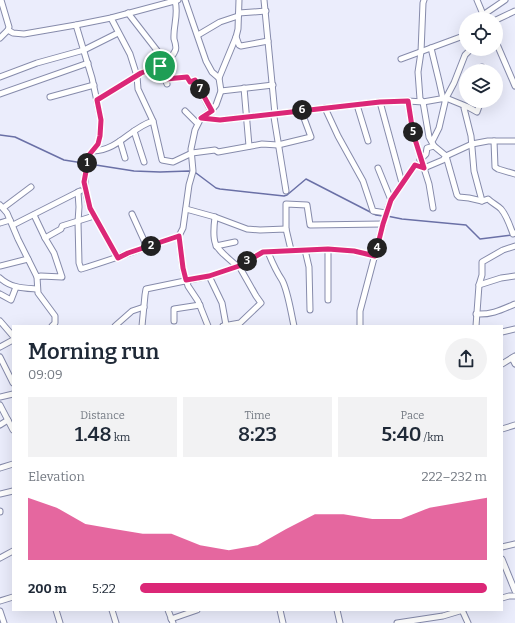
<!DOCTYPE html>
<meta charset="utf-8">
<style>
:root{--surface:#fff;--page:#f2f2f3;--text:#1f2937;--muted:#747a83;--accent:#db2777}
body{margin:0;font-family:Bitter,serif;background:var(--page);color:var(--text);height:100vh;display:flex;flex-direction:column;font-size:15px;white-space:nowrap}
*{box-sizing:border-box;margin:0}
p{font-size:13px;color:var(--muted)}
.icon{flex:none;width:22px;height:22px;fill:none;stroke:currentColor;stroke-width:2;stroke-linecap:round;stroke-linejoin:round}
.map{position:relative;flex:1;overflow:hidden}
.drawer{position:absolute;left:12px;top:325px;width:491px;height:286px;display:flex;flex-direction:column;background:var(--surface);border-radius:0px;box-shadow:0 4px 16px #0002}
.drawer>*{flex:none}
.controls{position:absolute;left:459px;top:12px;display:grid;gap:8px}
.controls a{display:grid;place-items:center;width:44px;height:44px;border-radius:50%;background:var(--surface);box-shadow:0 4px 16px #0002;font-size:20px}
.pin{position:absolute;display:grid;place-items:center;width:34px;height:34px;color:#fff;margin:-17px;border:2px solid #fff;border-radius:50%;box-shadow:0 1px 4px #0007}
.km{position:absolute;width:20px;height:20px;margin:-10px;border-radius:50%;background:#222;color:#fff;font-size:11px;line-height:20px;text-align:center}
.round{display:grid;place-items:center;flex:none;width:42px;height:42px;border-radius:21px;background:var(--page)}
.overview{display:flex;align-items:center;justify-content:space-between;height:68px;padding:0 16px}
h1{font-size:22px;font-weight:600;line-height:30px}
.figures{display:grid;grid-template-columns:repeat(3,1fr);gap:6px;height:68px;padding:4px 16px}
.figures div{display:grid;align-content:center;border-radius:0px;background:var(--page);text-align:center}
.figures b{font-size:20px;font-weight:600}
.figures small{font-size:11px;font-weight:400}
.figures p{font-size:11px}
.chart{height:112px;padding:8px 16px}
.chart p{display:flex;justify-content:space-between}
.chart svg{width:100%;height:72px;margin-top:4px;fill:var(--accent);opacity:.7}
ul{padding:0 16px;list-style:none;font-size:13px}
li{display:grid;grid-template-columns:64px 48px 1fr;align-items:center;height:30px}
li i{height:10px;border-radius:5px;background:var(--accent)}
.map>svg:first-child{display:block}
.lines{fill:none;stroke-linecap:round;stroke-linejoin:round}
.stream{stroke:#6a70a6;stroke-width:1.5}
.street-casing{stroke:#868bab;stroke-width:7}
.street{stroke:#fff;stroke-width:5}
.route-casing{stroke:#fff;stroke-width:8}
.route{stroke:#db2777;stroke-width:5}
</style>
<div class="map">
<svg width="515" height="623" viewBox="0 0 515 623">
<rect width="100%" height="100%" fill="#ebedfc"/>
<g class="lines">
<g class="stream">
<polyline points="0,135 15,137 64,160 134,171 160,172 189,171 196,173 216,188 220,189 284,196 287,195 306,179 376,215 383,216"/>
<polyline points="387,216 402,219 466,225 480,239 512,235"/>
</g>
<g class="street-casing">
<g id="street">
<polyline points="185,0 206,61 212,72 219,78"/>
<polyline points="264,0 275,114 274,117 286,191"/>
<path d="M 424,0 L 423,3 L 421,52 L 418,72 L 420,99 L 423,102 L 429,137 L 434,146 L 446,156 L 457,195 L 459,197 L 469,198 L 482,201 L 488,199 C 492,203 497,205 501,209 C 507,216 510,226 513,234 L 515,233"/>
<polyline points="477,0 485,19"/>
<polyline points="239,13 266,11"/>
<polyline points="483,15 505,0"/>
<polyline points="111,18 130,54 137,76 138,89 153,121 162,160 173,162 192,153 215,150 218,152 262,144 278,145 311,137 301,110"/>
<polyline points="496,20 515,11"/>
<polyline points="76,25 92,78 101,120 100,136 98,144 89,155 85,176 85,190 90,208 118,258"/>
<polyline points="8,30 13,33 24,34 76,25 111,18 178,0"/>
<polyline points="198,35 220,22 238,16"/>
<polyline points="236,37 239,45 241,46 268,41"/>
<polyline points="0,38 8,30 9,27 1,0"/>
<polyline points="496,42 515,86"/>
<polyline points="431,48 439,81 443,99"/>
<polyline points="401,59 466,35"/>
<path d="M 163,64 C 167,58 172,59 175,51 C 177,48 175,42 174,39 C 173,26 179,14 175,1"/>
<polyline points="160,66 167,84"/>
<polyline points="482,67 482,71"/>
<polyline points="0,77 37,63 84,50 118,33"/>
<polyline points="166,79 187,77 190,81 195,80 211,111"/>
<polyline points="244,88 249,146"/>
<polyline points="221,91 273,85"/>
<polyline points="0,94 88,63"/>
<polyline points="50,97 94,85"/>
<polyline points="97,100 141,73 163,64 159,53 128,13"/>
<polyline points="408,101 413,133 429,184 433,208"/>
<polyline points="380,102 402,183"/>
<polyline points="357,105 368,141"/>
<polyline points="467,107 464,108 471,136 474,171 482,201"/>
<polyline points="325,108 338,136 363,181 373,211 386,213"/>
<polyline points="185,111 197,123"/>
<polyline points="201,118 220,120 380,102 408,101 423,102 446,98 468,107 477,112 481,101"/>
<polyline points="134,131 144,162"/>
<polyline points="120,141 125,158"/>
<polyline points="432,141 434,138 439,128 446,98 454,83 465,55 471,49"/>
<polyline points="494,141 495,167 498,169 515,174"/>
<path d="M 93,151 C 119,150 130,128 153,121"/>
<polyline points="420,160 426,154 427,148 434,146"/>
<polyline points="378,168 391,200"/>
<path d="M 78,192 L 79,207 L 78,222 L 79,263 L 81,269 C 114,259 146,247 179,236"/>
<polyline points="0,205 7,213 18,239 37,277 38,293 55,316 55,323 52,326"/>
<polyline points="3,208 31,187"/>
<polyline points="186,209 215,217 247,229 260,230 286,229 291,250"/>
<polyline points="132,214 147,247"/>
<polyline points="34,215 45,238 61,229 62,226 94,216"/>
<path d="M 215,217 C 211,248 216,247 237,266"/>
<polyline points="0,223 10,220"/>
<polyline points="13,225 80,191"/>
<polyline points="286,229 286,204 307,205 310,225 383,224"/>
<polyline points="216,246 235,242"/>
<polyline points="305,250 309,267 310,310"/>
<path d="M 268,252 C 272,262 276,271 282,280 C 288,291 291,313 294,326"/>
<polyline points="0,266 28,259"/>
<polyline points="209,276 222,303 226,325"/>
<polyline points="37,277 41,276 62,277 54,253 45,238"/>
<path d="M 0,278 C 11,288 23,288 37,289"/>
<polyline points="479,285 501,278 515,276"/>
<polyline points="0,294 11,300 16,287"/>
<polyline points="328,300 328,249"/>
<path d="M 476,314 C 491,315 501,310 515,304"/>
<polyline points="0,321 13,336"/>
<polyline points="174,321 174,309 200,305"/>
<polyline points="115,326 132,311 144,307"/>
<polyline points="142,326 145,295 146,289 209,276 239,266 263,252 328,249 354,251 375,256"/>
<polyline points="208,326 198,301 188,286 183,269 179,236 183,228 189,185 193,171 191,149 195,130 201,118 211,111 216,105 221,91 219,78 236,37 238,29 239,0"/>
<polyline points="223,326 240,323 261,303 256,296 239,266"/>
<polyline points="360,326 360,311 386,213 391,200 413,168 415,165 424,168 443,160 446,156 472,144 488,141 515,141"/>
<polyline points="476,326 479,285 482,275 482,262 503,250 515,246"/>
<polyline points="502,332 515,329"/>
<polyline points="0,347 13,340"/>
<polyline points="0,357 13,383"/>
<polyline points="512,358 515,364"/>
<polyline points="502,364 515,356"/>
<polyline points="0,397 13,394"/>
<polyline points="0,405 13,430"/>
<polyline points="0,425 8,420"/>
<polyline points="502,429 515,425"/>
<polyline points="0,468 13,464"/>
<polyline points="0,494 13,491"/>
<polyline points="0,511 0,512"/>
<polyline points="502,547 515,544"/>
<polyline points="0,558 13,551"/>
<polyline points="502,559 515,591"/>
<polyline points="502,598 509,596 515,596"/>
<polyline points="0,601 13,597"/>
<polyline points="56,610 60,623"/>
<polyline points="112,610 116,623"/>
<polyline points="168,610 173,623"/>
<polyline points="280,610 283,623"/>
<polyline points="337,610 340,623"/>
<polyline points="462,610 468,623"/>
<polyline points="0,611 4,623"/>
<polyline points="171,619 197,610"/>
<polyline points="397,623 443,616 463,610"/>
</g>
</g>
<use href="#street" class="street"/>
</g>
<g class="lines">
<g class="route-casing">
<polygon id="route" points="160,66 166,79 187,77 190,82 195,80 212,111 201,118 220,120 380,102 408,101 413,133 424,168 415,165 413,168 391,200 383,224 375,256 354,251 328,249 263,252 239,266 209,276 186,280 183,268 179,236 128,253 118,258 90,208 84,182 89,155 98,144 100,136 101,120 97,100 141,73"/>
</g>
<use href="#route" class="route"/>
</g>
</svg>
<div class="controls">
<a><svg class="icon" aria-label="locate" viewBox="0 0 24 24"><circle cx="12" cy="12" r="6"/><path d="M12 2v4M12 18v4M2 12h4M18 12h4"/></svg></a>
<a><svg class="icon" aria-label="layers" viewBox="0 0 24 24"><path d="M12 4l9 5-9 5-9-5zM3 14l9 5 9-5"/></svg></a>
</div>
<div class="pin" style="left:160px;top:66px;background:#1e9e55"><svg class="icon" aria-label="arrive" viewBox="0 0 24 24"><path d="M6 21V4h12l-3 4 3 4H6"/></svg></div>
<b class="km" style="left:87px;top:163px">1</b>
<b class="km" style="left:151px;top:246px">2</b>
<b class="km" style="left:247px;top:261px">3</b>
<b class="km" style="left:377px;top:248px">4</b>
<b class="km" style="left:413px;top:132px">5</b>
<b class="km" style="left:302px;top:110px">6</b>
<b class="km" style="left:200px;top:89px">7</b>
<section class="drawer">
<div class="overview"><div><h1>Morning run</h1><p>09:09</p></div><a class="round"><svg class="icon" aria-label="share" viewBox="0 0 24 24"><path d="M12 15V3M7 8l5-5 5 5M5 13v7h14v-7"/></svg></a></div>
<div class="figures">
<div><p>Distance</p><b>1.48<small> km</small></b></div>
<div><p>Time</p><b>8:23</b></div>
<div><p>Pace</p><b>5:40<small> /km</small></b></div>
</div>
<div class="chart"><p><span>Elevation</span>222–232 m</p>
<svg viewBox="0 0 160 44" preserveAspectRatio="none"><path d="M0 44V6L10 12L20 22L30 25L40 28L50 28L60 35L70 38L80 35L90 25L100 16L110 16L120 19L130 19L140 12L150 9L160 6V44z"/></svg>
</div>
<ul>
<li><b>200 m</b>5:22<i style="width:100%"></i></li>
</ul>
</section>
</div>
